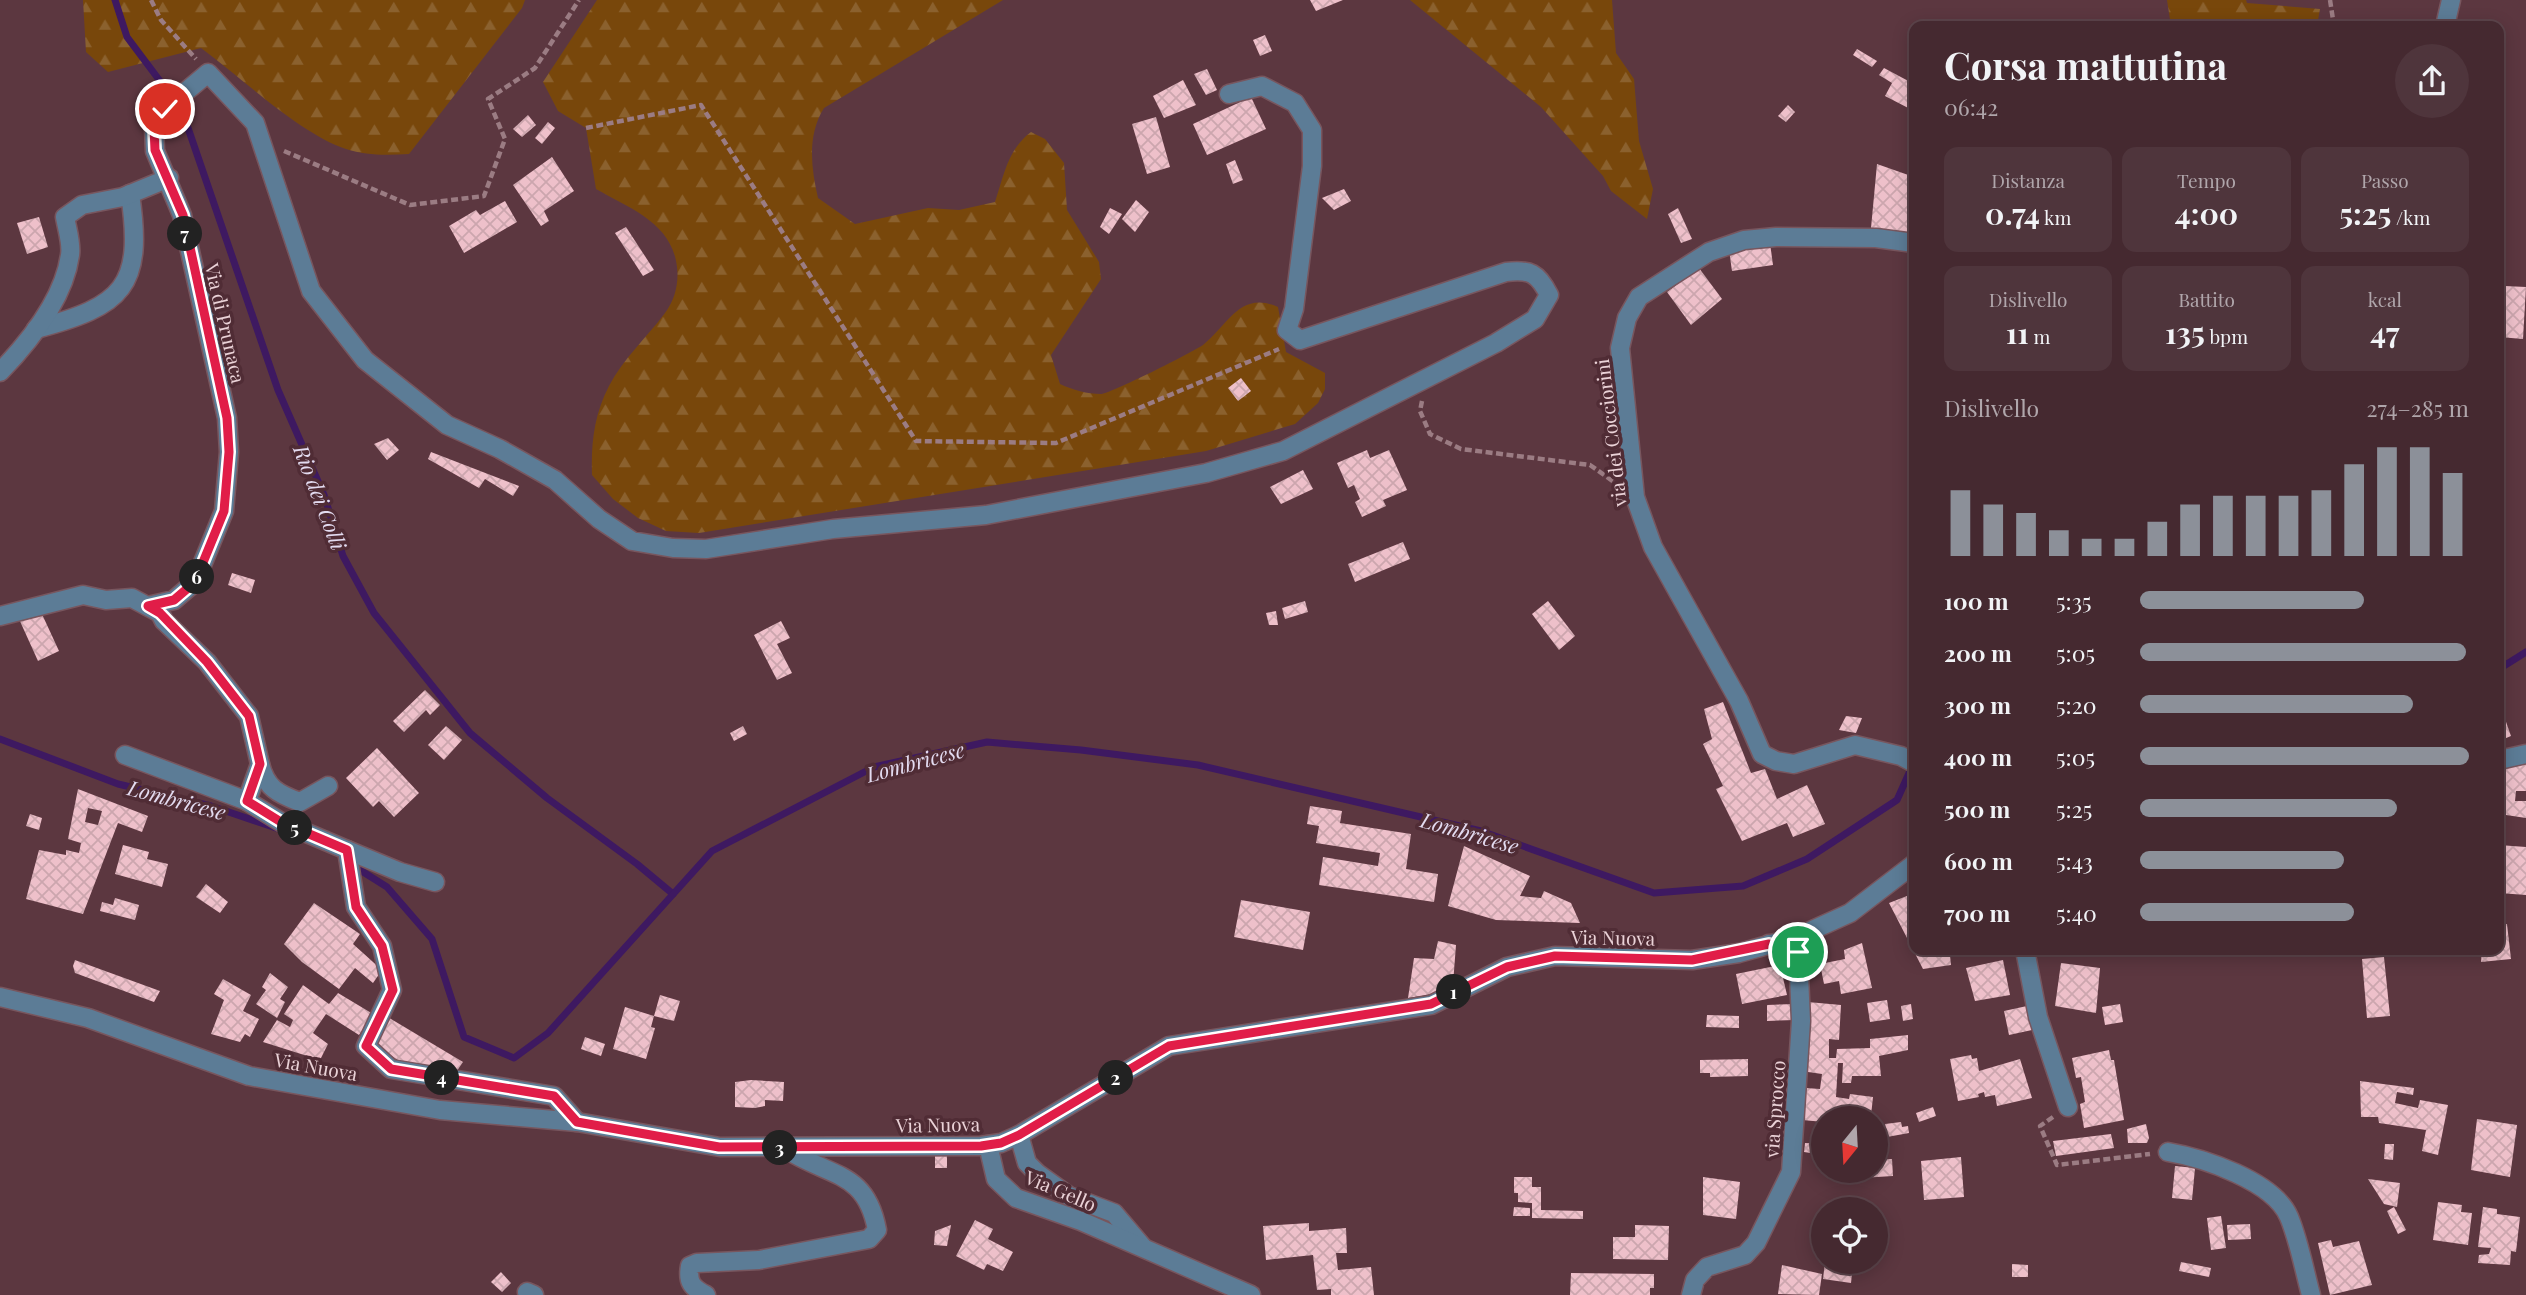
<!DOCTYPE html>
<html lang="it">
<meta charset="utf-8">
<style>
:root{--surface:#452930;--page:#4f353c;--text:#f1f3f6;--muted:#b0a6ab;--line:#5d454c;--accent:#8c9099}
body{margin:0;font-family:"Playfair Display",serif;background:var(--page);color:var(--text);height:100vh;display:flex;flex-direction:column;font-size:26px;white-space:nowrap}
*{box-sizing:border-box;margin:0}
p{font-size:23px;color:var(--muted)}
.icon{flex:none;width:38px;height:38px;fill:none;stroke:currentColor;stroke-width:2;stroke-linecap:round;stroke-linejoin:round}
.map{position:relative;flex:1;overflow:hidden}
.panel{position:absolute;left:1909px;top:21px;width:595px;height:934px;display:flex;flex-direction:column;background:var(--surface);border-radius:14px;box-shadow:0 4px 18px #0003,0 0 0 2px var(--line)}
.panel>*{flex:none}
.needle{width:46px;rotate:198deg}
.buttons{position:absolute;left:1811px;top:1106px;display:grid;gap:14px}
.buttons a{display:grid;place-items:center;width:77px;height:77px;border-radius:50%;background:var(--surface);box-shadow:0 4px 18px #0003,0 0 0 2px var(--line);font-size:35px}
.pin{position:absolute;display:grid;place-items:center;width:60px;height:60px;color:#fff;margin:-30px;border:4px solid #fff;border-radius:50%;box-shadow:0 2px 7px #0007}
.km{position:absolute;width:35px;height:35px;margin:-18px;border-radius:50%;background:#222;color:#fff;font-size:19px;line-height:35px;text-align:center}
.round{display:grid;place-items:center;flex:none;width:74px;height:74px;border-radius:37px;background:var(--page)}
.overview{display:flex;align-items:center;justify-content:space-between;height:119px;padding:0 35px}
h1{font-size:38px;font-weight:700;line-height:52px}
.stats{display:grid;grid-template-columns:repeat(3,1fr);gap:10px;height:119px;padding:7px 35px}
.stats div{display:grid;align-content:center;border-radius:14px;background:var(--page);text-align:center}
.stats b{font-size:30px;font-weight:700}
.stats small{font-size:19px;font-weight:400}
.stats p{font-size:19px}
.chart{height:196px;padding:14px 35px}
.chart p{display:flex;justify-content:space-between}
.chart svg{width:100%;height:126px;margin-top:7px;stroke:var(--accent);stroke-width:6}
ul{padding:0 35px;list-style:none;font-size:23px}
li{display:grid;grid-template-columns:112px 84px 1fr;align-items:center;height:52px}
li i{height:18px;border-radius:9px;background:var(--accent)}
.map>svg:first-child{display:block}
.forest{fill:url(#forest-firs)}
.lines{fill:none;stroke-linecap:round;stroke-linejoin:round}
.stream{stroke:#3e1961;stroke-width:7}
.building{fill:url(#building-cross-hatch);fill-rule:evenodd}
.minor-casing{stroke:#78565e;stroke-width:21}
.path{stroke:#9b7c83;stroke-width:4.5;stroke-dasharray:7 3.5;stroke-linecap:butt}
.minor{stroke:#5c7c96;stroke-width:18}
.route-casing{stroke:#fff;stroke-width:14}
.route{stroke:#e11d48;stroke-width:9}
.labels{text-anchor:middle;dominant-baseline:central;stroke-width:7;stroke-linejoin:round;paint-order:stroke}
.street-label{font-size:19px;fill:#ead2d7;stroke:#502c35}
.water-label{font-size:21px;font-style:italic;fill:#e3dbf0;stroke:#502c35}
</style>
<div class="map">
<svg width="2526" height="1295" viewBox="0 0 2526 1295">
<defs>
<pattern id="forest-firs" width="22" height="20" patternUnits="userSpaceOnUse" patternTransform="scale(1.75)"><rect width="22" height="20" fill="#78470b"/><path d="M5 1l3.5 6h-7zM16 11l3.5 6h-7z" fill="#8b612e"/></pattern>
<pattern id="building-cross-hatch" width="8" height="8" patternUnits="userSpaceOnUse" patternTransform="scale(1.75)"><rect width="8" height="8" fill="#eec0ca"/><path d="M0 0l8 8M0 8l8-8" fill="none" stroke="#cca6ae"/></pattern>
</defs>
<rect width="100%" height="100%" fill="#5c3740"/>
<g class="forest">
<path d="M 83,0 L 525,0 L 522,8 L 409,154 C 388,155 367,156 346,149 C 299,133 242,78 201,48 L 108,72 L 86,52 Z"/>
<path d="M 597,0 L 1003,0 L 824,108 C 807,135 811,168 818,198 L 855,224 L 928,208 L 959,210 L 995,202 C 1004,175 1008,149 1031,132 L 1045,139 L 1064,163 L 1067,210 L 1099,262 L 1101,279 L 1051,355 L 1060,384 C 1073,390 1087,394 1101,394 C 1110,394 1193,352 1203,345 C 1228,325 1240,290 1278,307 L 1286,352 L 1325,373 L 1325,389 L 1318,403 L 1295,424 L 1206,451 L 699,533 L 666,531 L 638,518 L 613,499 L 592,475 C 591,443 594,415 609,386 C 623,359 647,337 665,313 C 675,300 679,283 677,267 C 672,223 631,209 596,189 L 586,128 L 558,111 L 543,82 Z"/>
<polygon points="1410,0 1612,0 1616,53 1634,79 1639,141 1653,189 1647,219 1611,191 1603,176 1541,107"/>
<polygon points="2167,0 2246,0 2247,3 2320,9 2317,26 2171,26"/>
</g>
<g class="lines">
<g class="stream">
<polyline points="115,0 127,37 163,85 188,128 278,390 324,495 343,556 374,613 470,733 547,798 637,864 673,894"/>
<polyline points="2499,669 2526,652"/>
<polyline points="0,739 118,784 211,806 279,829"/>
<polyline points="352,865 387,887 432,939 464,1037 514,1058 548,1033 712,851 874,767 987,742 1081,750 1198,765 1481,831 1654,893 1743,886 1807,859 1897,800 1914,762"/>
</g>
</g>
<g class="building">
<polygon points="1310,0 1343,0 1316,11"/>
<polygon points="1265,35 1272,51 1260,56 1253,40"/>
<polygon points="1857,49 1877,61 1872,67 1853,55"/>
<polygon points="1884,68 1914,84 1914,111 1885,96 1892,83 1879,75"/>
<polygon points="1207,69 1217,90 1206,95 1194,74"/>
<polygon points="1183,80 1196,105 1164,118 1153,96"/>
<polygon points="1251,97 1266,129 1207,155 1193,124"/>
<polygon points="1788,105 1795,112 1786,122 1778,116"/>
<polygon points="528,115 536,125 522,137 513,129"/>
<polygon points="1156,117 1170,167 1147,174 1132,124"/>
<polygon points="548,122 555,128 542,144 535,138"/>
<polygon points="552,157 574,191 544,211 549,221 541,226 513,185"/>
<polygon points="1235,160 1243,180 1233,184 1226,164"/>
<polygon points="1877,164 1914,177 1911,191 1914,192 1914,233 1871,228"/>
<polygon points="1344,189 1351,201 1334,210 1322,198"/>
<polygon points="1136,200 1149,212 1135,232 1122,219"/>
<polygon points="505,201 517,222 464,253 449,226 476,210 480,215"/>
<polygon points="1110,208 1122,214 1109,234 1100,227"/>
<polygon points="1678,208 1692,239 1681,243 1668,214"/>
<polygon points="39,217 48,247 27,254 17,223"/>
<polygon points="626,227 654,270 643,276 615,233"/>
<polygon points="1770,243 1773,265 1732,271 1729,250"/>
<polygon points="1699,268 1722,299 1691,325 1667,292"/>
<polygon points="2505,286 2526,287 2523,339 2499,337"/>
<polygon points="1241,378 1251,391 1238,401 1228,388"/>
<polygon points="388,438 399,450 387,460 374,444"/>
<polygon points="1367,450 1370,458 1389,450 1407,490 1383,500 1386,506 1362,517 1355,502 1360,499 1354,485 1348,488 1337,463"/>
<polygon points="431,452 519,486 518,488 513,496 485,479 479,488 428,459"/>
<polygon points="1303,470 1313,489 1281,504 1270,487"/>
<polygon points="1403,542 1410,559 1355,582 1348,564"/>
<polygon points="232,573 255,580 251,593 228,585"/>
<polygon points="1305,601 1308,612 1285,619 1282,608"/>
<polygon points="1548,601 1575,636 1559,650 1532,614"/>
<polygon points="1276,611 1278,625 1269,625 1266,613"/>
<polygon points="41,612 59,651 38,661 19,619"/>
<polygon points="781,621 790,638 777,644 792,673 777,680 754,635"/>
<polygon points="425,690 440,705 430,715 426,710 404,732 393,721"/>
<polygon points="1723,702 1751,773 1765,769 1777,799 1807,785 1825,824 1793,837 1787,823 1742,841 1716,789 1723,786 1703,744 1712,739 1704,709"/>
<polygon points="1846,716 1862,718 1856,733 1839,730"/>
<polygon points="2505,719 2511,736 2499,741 2499,721"/>
<polygon points="446,726 462,740 444,760 428,745"/>
<polygon points="743,726 747,734 734,741 730,733"/>
<polygon points="377,748 419,793 394,817 379,801 373,807 346,778"/>
<polygon points="2526,761 2526,791 2516,791 2515,801 2526,801 2526,818 2506,815 2499,836 2499,766"/>
<path d="M 78,789 L 148,816 L 142,832 L 118,823 L 83,914 L 26,899 L 39,850 L 66,855 L 66,850 L 79,853 L 81,843 L 68,839 ZM 88,808 L 102,811 L 98,825 L 85,822 Z"/>
<polygon points="1310,806 1342,811 1340,823 1411,834 1406,869 1438,874 1434,902 1319,885 1323,857 1378,866 1380,853 1316,843 1319,826 1307,824"/>
<polygon points="30,814 42,818 39,830 26,826"/>
<polygon points="123,845 149,852 147,859 168,864 162,887 115,874"/>
<polygon points="2499,845 2526,847 2526,895 2499,893"/>
<polygon points="1464,846 1530,876 1520,896 1541,898 1544,891 1571,903 1580,923 1496,920 1448,906"/>
<polygon points="206,884 228,902 220,913 196,897"/>
<polygon points="1912,894 1914,950 1938,950 1940,955 1950,955 1951,965 1923,969 1889,903"/>
<polygon points="115,898 139,905 135,920 100,911 102,902 113,905"/>
<polygon points="1241,900 1310,912 1303,950 1234,937"/>
<polygon points="314,903 360,934 353,944 382,970 373,983 355,968 339,989 302,962 284,944"/>
<polygon points="2499,924 2507,924 2511,959 2481,962 2482,950 2499,950"/>
<polygon points="1438,941 1456,945 1453,984 1437,993 1408,998 1414,958 1434,959"/>
<polygon points="1862,943 1872,988 1841,994 1839,981 1824,984 1820,964 1845,959 1844,950"/>
<polygon points="2384,957 2390,1016 2367,1018 2362,959"/>
<polygon points="75,960 160,991 154,1002 75,973 73,966"/>
<polygon points="2003,960 2010,995 1975,1001 1966,968"/>
<polygon points="2061,963 2100,968 2096,1013 2055,1006"/>
<polygon points="1780,965 1787,995 1742,1004 1736,974"/>
<polygon points="270,973 288,987 280,999 285,1002 277,1018 256,1004 266,990 262,987"/>
<polygon points="223,979 251,995 243,1011 259,1019 250,1037 245,1034 240,1042 211,1034 224,1000 214,994"/>
<polygon points="303,985 329,1004 338,993 373,1014 359,1035 326,1014 313,1033 328,1044 320,1060 263,1042 277,1020 290,1027 293,1020 284,1014"/>
<polygon points="660,995 680,1001 674,1021 654,1016"/>
<polygon points="1887,1000 1890,1019 1870,1022 1867,1003"/>
<polygon points="1808,1002 1841,1005 1839,1040 1829,1039 1829,1058 1836,1058 1837,1049 1870,1048 1870,1039 1908,1035 1908,1050 1879,1056 1881,1076 1852,1076 1851,1083 1842,1083 1843,1063 1838,1063 1836,1097 1849,1099 1850,1094 1873,1097 1871,1116 1843,1113 1843,1118 1824,1118 1824,1122 1802,1120 1806,1088 1820,1089 1822,1074 1808,1072"/>
<polygon points="1795,1004 1795,1020 1767,1021 1767,1005"/>
<polygon points="1911,1004 1913,1019 1903,1021 1901,1006"/>
<polygon points="2120,1004 2123,1022 2105,1025 2102,1007"/>
<polygon points="2027,1006 2032,1030 2009,1035 2004,1011"/>
<polygon points="625,1007 654,1016 651,1027 655,1028 646,1059 613,1049"/>
<polygon points="1707,1015 1739,1016 1739,1028 1706,1027"/>
<polygon points="386,1016 463,1062 448,1084 402,1063 380,1048 373,1038"/>
<polygon points="585,1037 605,1044 601,1056 581,1049"/>
<polygon points="2109,1050 2111,1060 2114,1060 2124,1120 2084,1128 2080,1104 2085,1102 2081,1077 2076,1078 2072,1058"/>
<polygon points="1971,1055 1972,1059 1977,1058 1979,1071 2020,1059 2032,1098 1997,1106 1995,1095 1985,1097 1984,1092 1978,1094 1979,1097 1958,1101 1950,1059"/>
<polygon points="1748,1059 1748,1076 1710,1077 1710,1073 1700,1073 1700,1060"/>
<polygon points="751,1080 784,1082 783,1101 765,1100 765,1106 755,1108 735,1107 735,1082"/>
<polygon points="2360,1081 2414,1088 2413,1095 2397,1092 2395,1103 2418,1108 2420,1100 2448,1105 2438,1155 2422,1151 2426,1130 2379,1123 2378,1117 2361,1117"/>
<polygon points="1933,1107 1936,1116 1919,1122 1916,1113"/>
<polygon points="2477,1119 2517,1125 2510,1177 2471,1170"/>
<polygon points="1901,1122 1902,1127 1908,1126 1909,1133 1887,1137 1885,1124"/>
<polygon points="2146,1124 2149,1138 2147,1143 2128,1143 2127,1129"/>
<polygon points="2111,1134 2114,1148 2056,1156 2053,1141"/>
<polygon points="1805,1143 1824,1144 1824,1161 1816,1162 1817,1154 1804,1152"/>
<polygon points="2385,1144 2394,1144 2393,1160 2384,1159"/>
<rect x="935" y="1154" width="12" height="14"/>
<polygon points="1961,1157 1964,1197 1924,1200 1921,1161"/>
<polygon points="1892,1159 1893,1176 1861,1178 1860,1171 1876,1171 1876,1160"/>
<polygon points="2175,1166 2195,1168 2192,1200 2172,1198"/>
<polygon points="1514,1177 1532,1177 1532,1187 1541,1187 1541,1210 1583,1211 1583,1219 1532,1218 1532,1203 1518,1202 1518,1193 1514,1193"/>
<polygon points="1703,1177 1740,1182 1736,1219 1703,1215"/>
<polygon points="2368,1179 2400,1183 2397,1207 2384,1204"/>
<polygon points="2438,1202 2462,1205 2461,1212 2472,1213 2468,1245 2433,1240"/>
<polygon points="1514,1207 1530,1208 1530,1216 1513,1216"/>
<polygon points="2394,1207 2406,1230 2398,1234 2387,1211"/>
<polygon points="2483,1207 2497,1209 2497,1214 2520,1217 2516,1252 2511,1251 2510,1265 2478,1263 2479,1255 2489,1254 2491,1248 2478,1247"/>
<polygon points="2221,1216 2226,1248 2211,1250 2207,1218"/>
<polygon points="975,1220 993,1229 988,1239 1013,1252 1003,1271 987,1264 984,1270 956,1256"/>
<polygon points="1309,1223 1309,1231 1346,1228 1347,1253 1336,1253 1338,1270 1371,1267 1374,1295 1331,1295 1331,1289 1317,1290 1313,1255 1266,1260 1263,1226"/>
<polygon points="2250,1224 2251,1239 2228,1240 2227,1225"/>
<polygon points="951,1225 947,1246 934,1245 935,1231"/>
<polygon points="1635,1225 1669,1226 1668,1260 1613,1259 1613,1237 1635,1237"/>
<polygon points="2331,1240 2333,1247 2359,1241 2372,1285 2330,1295 2318,1243"/>
<polygon points="1825,1262 1830,1263 1870,1262 1869,1268 1860,1267 1859,1274 1852,1274 1851,1283 1823,1279"/>
<polygon points="2181,1262 2211,1268 2209,1277 2179,1271"/>
<polygon points="2012,1264 2028,1265 2028,1277 2012,1277"/>
<polygon points="1782,1265 1822,1274 1819,1295 1778,1294"/>
<polygon points="501,1272 511,1283 502,1292 491,1282"/>
<polygon points="1571,1273 1654,1274 1654,1288 1650,1288 1650,1295 1570,1295"/>
</g>
<g class="lines">
<g class="minor-casing">
<g id="minor">
<polyline points="2445,26 2451,0"/>
<polyline points="1914,243 1876,238 1776,237 1744,240 1709,252 1639,297 1627,318 1620,348 1635,497 1653,547 1739,701 1762,754 1776,761 1794,764 1855,745 1901,756 1914,763"/>
<path d="M 36,329 C 123,306 144,287 130,194"/>
<path d="M 0,372 C 30,341 64,298 70,255 C 72,244 67,229 65,217 L 82,205 L 123,197 L 169,178"/>
<path d="M 148,606 L 174,600 L 195,582 L 224,511 L 229,452 L 227,418 L 182,215 L 155,151 L 154,127 L 165,109 L 208,73 L 255,123 L 311,291 L 365,360 L 447,425 L 500,449 L 555,480 L 599,519 L 632,541 L 673,548 L 706,549 L 833,529 L 986,515 L 1206,473 L 1283,451 L 1496,343 L 1535,319 L 1549,295 C 1538,273 1530,269 1506,272 L 1300,340 L 1287,330 L 1294,309 L 1312,166 L 1312,130 L 1295,103 L 1262,86 L 1229,94"/>
<polyline points="0,616 83,595 106,600 132,598 160,613 164,621 207,662 249,716 260,764 247,801 281,822 347,850 356,907 382,946 392,990 366,1046 391,1069 554,1096 577,1122"/>
<polyline points="125,755 247,801"/>
<polyline points="2499,760 2526,754"/>
<path d="M 260,764 C 266,788 278,794 300,802 L 328,786"/>
<polyline points="347,850 400,872 435,882"/>
<polyline points="2025,950 2038,1017 2068,1107"/>
<polyline points="0,997 88,1018 249,1076 440,1110 577,1122 720,1147 981,1146 1001,1143 1019,1135 1169,1046 1431,1005 1507,967 1555,956 1692,960 1739,953 1797,937 1850,913 1914,864"/>
<polyline points="1019,1135 1027,1163 1037,1173 1069,1196 1114,1213 1142,1246"/>
<polyline points="988,1145 996,1179 1016,1198 1081,1221 1251,1295"/>
<path d="M 2168,1152 C 2203,1158 2274,1181 2289,1217 C 2299,1241 2304,1269 2311,1295"/>
<polyline points="527,1292 534,1295"/>
<path d="M 706,1295 C 692,1288 687,1282 690,1266 L 697,1263 L 759,1260 L 869,1239 L 877,1230 C 866,1170 830,1178 784,1148"/>
<polyline points="1691,1295 1695,1280 1707,1267 1745,1255 1756,1243 1791,1172 1801,1021 1798,952 1769,944"/>
</g>
</g>
<g class="path">
<polyline points="151,0 161,20 196,59"/>
<polyline points="2330,0 2334,26"/>
<polyline points="586,128 701,105 916,441 1056,443 1279,349"/>
<polyline points="284,151 410,205 484,196 505,139 488,99 535,68 579,0"/>
<polyline points="1422,401 1420,411 1430,434 1461,449 1590,465 1614,482"/>
<polyline points="2053,1117 2040,1126 2057,1165 2150,1154"/>
</g>
<use href="#minor" class="minor"/>
</g>
<g class="lines">
<g class="route-casing">
<polyline id="route" points="165,109 154,127 155,150 183,215 227,418 229,452 224,511 195,582 174,600 148,606 160,613 207,662 249,716 260,764 247,801 281,822 347,850 356,907 382,946 393,990 366,1046 391,1069 554,1096 577,1122 719,1147 981,1146 1001,1143 1019,1135 1169,1046 1431,1004 1507,967 1555,956 1692,960 1769,944 1798,952"/>
</g>
<use href="#route" class="route"/>
</g>
<g class="labels">
<g class="street-label">
<text transform="translate(226 323) rotate(77)">Via di Prunaca</text>
<text transform="translate(1610 433) rotate(-97)">via dei Cocciorini</text>
<text transform="translate(1613 937) rotate(1)">Via Nuova</text>
<text transform="translate(316 1066) rotate(10)">Via Nuova</text>
<text transform="translate(1774 1109) rotate(-86)">via Sprocco</text>
<text transform="translate(938 1124) rotate(-1)">Via Nuova</text>
<text transform="translate(1061 1190) rotate(23)">Via Gello</text>
</g>
<g class="water-label">
<text transform="translate(321 497) rotate(69)">Rio dei Colli</text>
<text transform="translate(915 761) rotate(-15)">Lombricese</text>
<text transform="translate(177 799) rotate(15)">Lombricese</text>
<text transform="translate(1470 832) rotate(16)">Lombricese</text>
</g>
</g>
</svg>
<div class="buttons">
<a><svg class="needle" viewBox="-14 -14 28 28"><path d="M0-13l5 13h-10z" fill="#e53935"/><path d="M0 13l5-13h-10z" fill="#b0a6ab"/></svg></a>
<a><svg class="icon" aria-label="locate" viewBox="0 0 24 24"><circle cx="12" cy="12" r="6"/><path d="M12 2v4M12 18v4M2 12h4M18 12h4"/></svg></a>
</div>
<div class="pin" style="left:1798px;top:952px;background:#1e9e55"><svg class="icon" aria-label="arrive" viewBox="0 0 24 24"><path d="M6 21V4h12l-3 4 3 4H6"/></svg></div>
<div class="pin" style="left:165px;top:109px;background:#d93025"><svg class="icon" aria-label="check" viewBox="0 0 24 24"><path d="M5 12l5 5 9-10"/></svg></div>
<b class="km" style="left:1454px;top:992px">1</b>
<b class="km" style="left:1116px;top:1078px">2</b>
<b class="km" style="left:780px;top:1148px">3</b>
<b class="km" style="left:442px;top:1078px">4</b>
<b class="km" style="left:295px;top:828px">5</b>
<b class="km" style="left:197px;top:577px">6</b>
<b class="km" style="left:185px;top:234px">7</b>
<section class="panel">
<div class="overview"><div><h1>Corsa mattutina</h1><p>06:42</p></div><a class="round"><svg class="icon" aria-label="share" viewBox="0 0 24 24"><path d="M12 15V3M7 8l5-5 5 5M5 13v7h14v-7"/></svg></a></div>
<div class="stats">
<div><p>Distanza</p><b>0.74<small> km</small></b></div>
<div><p>Tempo</p><b>4:00</b></div>
<div><p>Passo</p><b>5:25<small> /km</small></b></div>
</div>
<div class="stats">
<div><p>Dislivello</p><b>11<small> m</small></b></div>
<div><p>Battito</p><b>135<small> bpm</small></b></div>
<div><p>kcal</p><b>47</b></div>
</div>
<div class="chart"><p><span>Dislivello</span>274–285 m</p>
<svg viewBox="0 0 160 44" preserveAspectRatio="none"><path d="M5 44V21M15 44V26M25 44V29M35 44V35M45 44V38M55 44V38M65 44V32M75 44V26M85 44V23M95 44V23M105 44V23M115 44V21M125 44V12M135 44V6M145 44V6M155 44V15"/></svg>
</div>
<ul>
<li><b>100 m</b>5:35<i style="width:68%"></i></li>
<li><b>200 m</b>5:05<i style="width:99%"></i></li>
<li><b>300 m</b>5:20<i style="width:83%"></i></li>
<li><b>400 m</b>5:05<i style="width:100%"></i></li>
<li><b>500 m</b>5:25<i style="width:78%"></i></li>
<li><b>600 m</b>5:43<i style="width:62%"></i></li>
<li><b>700 m</b>5:40<i style="width:65%"></i></li>
</ul>
</section>
</div>
